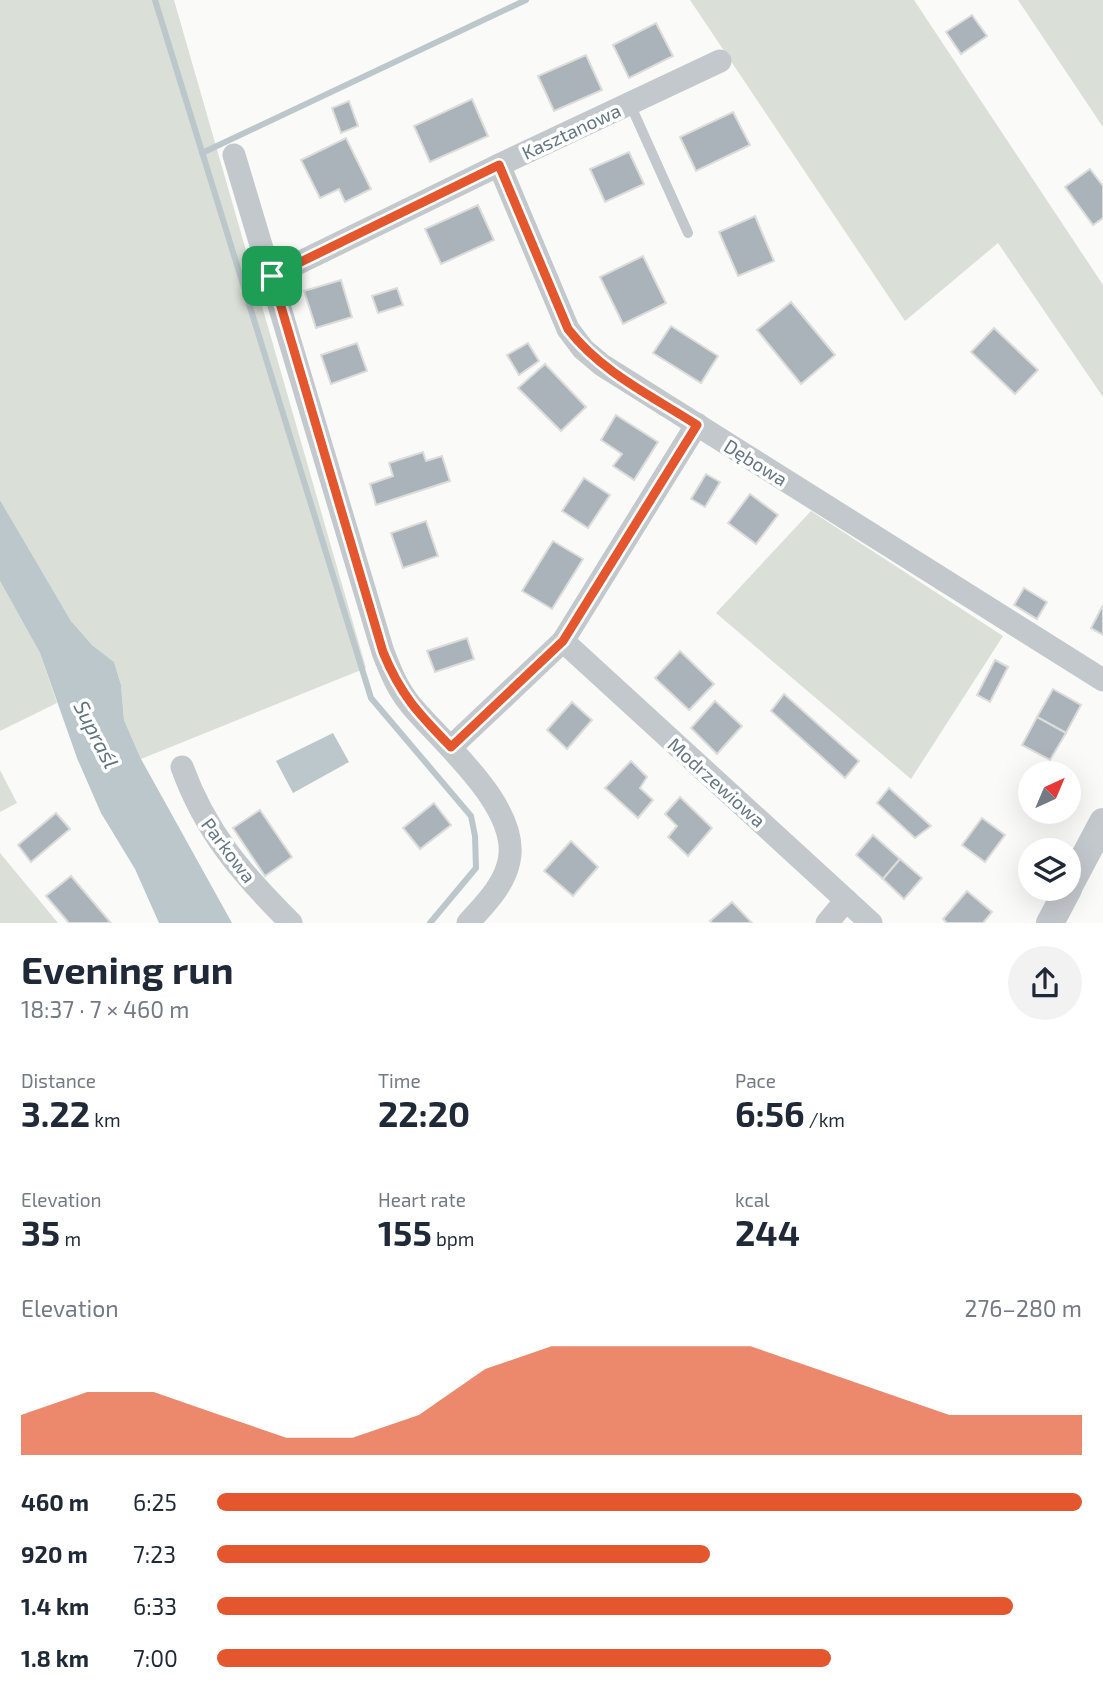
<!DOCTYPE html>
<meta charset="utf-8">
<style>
:root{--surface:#fff;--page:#f2f2f3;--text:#1f2937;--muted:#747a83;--accent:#e4572e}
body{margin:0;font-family:"Exo 2",sans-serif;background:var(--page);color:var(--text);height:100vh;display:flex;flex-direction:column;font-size:26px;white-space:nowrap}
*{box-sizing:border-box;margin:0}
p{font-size:23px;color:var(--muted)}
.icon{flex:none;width:38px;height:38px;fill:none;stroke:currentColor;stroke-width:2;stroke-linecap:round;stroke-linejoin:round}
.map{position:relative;height:923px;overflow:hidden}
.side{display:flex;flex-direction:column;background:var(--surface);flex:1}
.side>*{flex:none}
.needle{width:46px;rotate:44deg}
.buttons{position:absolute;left:1018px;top:761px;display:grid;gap:14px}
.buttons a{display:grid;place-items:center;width:63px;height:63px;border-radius:50%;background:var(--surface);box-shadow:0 7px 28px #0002;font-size:35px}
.pin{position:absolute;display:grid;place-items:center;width:60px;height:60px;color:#fff;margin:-30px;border-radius:14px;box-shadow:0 4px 10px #0006}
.round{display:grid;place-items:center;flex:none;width:74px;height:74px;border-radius:37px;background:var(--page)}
.head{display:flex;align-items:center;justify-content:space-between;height:119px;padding:0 21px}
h1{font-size:38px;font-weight:700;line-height:52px}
.figures{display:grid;grid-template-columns:repeat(3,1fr);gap:10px;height:119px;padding:7px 21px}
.figures div{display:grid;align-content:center}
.figures b{font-size:35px;font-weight:700}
.figures small{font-size:19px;font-weight:400}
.figures p{font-size:19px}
.chart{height:196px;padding:14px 21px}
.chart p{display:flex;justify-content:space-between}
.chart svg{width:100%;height:126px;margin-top:7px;fill:var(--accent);opacity:.7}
ul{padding:0 21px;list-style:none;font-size:23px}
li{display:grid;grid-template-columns:112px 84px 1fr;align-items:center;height:52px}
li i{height:18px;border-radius:9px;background:var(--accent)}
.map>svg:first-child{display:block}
.green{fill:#dadfd7}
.water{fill:#bbc7cb}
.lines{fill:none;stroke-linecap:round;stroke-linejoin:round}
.stream{stroke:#bbc7cb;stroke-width:6}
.building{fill:#aab3b9;stroke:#dcdcda;stroke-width:2}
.service{stroke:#c3c8cc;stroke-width:10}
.minor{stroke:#c3c8cc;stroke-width:23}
.tertiary{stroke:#c3c8cc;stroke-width:28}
.route-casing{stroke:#fff;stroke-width:14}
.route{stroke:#e4572e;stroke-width:9}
.labels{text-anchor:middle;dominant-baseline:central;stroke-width:7;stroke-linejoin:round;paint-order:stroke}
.street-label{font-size:19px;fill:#657683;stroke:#fff}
.water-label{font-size:21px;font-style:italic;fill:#60757c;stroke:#fff}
</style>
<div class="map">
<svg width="1103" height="923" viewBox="0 0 1103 923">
<rect width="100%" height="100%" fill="#fafaf8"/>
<g class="green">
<polygon points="0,0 174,0 366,668 141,759 124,720 121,685 114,662 92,645 71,621 0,500"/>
<polygon points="690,0 914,0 1103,285 1103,397 998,243 905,321"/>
<polygon points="1018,0 1103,0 1103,127"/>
<polygon points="811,511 1003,636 911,779 716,613"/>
<polygon points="0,581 40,653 57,703 0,731"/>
<polygon points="0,770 17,803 0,812"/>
<polygon points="0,853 58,923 0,923"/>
</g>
<g class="water">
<polygon points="0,500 71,621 92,645 114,662 121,685 124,720 141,759 232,923 159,923 135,869 101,813 77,758 40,653 0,581"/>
<polygon points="333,733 349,762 293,793 276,761"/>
</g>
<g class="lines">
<g class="stream">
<polyline points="155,0 371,698 471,816 475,836 476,868 430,923"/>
<polyline points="202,153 526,0"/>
</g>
</g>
<g class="building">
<polygon points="972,15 987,36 961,54 946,32"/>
<polygon points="656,23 673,56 629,78 613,45"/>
<polygon points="586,55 602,90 554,111 538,76"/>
<polygon points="472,99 488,136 430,162 414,126"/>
<polygon points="349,101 358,126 341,133 332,108"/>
<polygon points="733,112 750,145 696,171 680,137"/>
<polygon points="346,138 371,189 345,202 339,189 320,198 301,160"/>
<polygon points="629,152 644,184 605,202 590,169"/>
<polygon points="1090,169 1103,186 1103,218 1093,225 1065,187"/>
<polygon points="478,205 494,240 441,264 425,229"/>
<polygon points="755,216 774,261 738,276 719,232"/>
<polygon points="643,256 666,303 623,324 600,277"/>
<polygon points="341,280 352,317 316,328 304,291"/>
<polygon points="397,288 403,305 378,313 372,296"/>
<polygon points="791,302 835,355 801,384 757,330"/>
<polygon points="671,326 718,356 701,383 653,353"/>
<polygon points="994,328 1038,370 1015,394 971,352"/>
<polygon points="357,343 367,371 331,384 321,355"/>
<polygon points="528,343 539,361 519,375 507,355"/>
<polygon points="545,364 586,407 561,431 518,388"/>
<polygon points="616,415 658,442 634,480 613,466 622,454 601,440"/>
<polygon points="423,452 426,461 442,456 450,481 376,505 370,484 393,476 389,463"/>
<polygon points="706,474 720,482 705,507 691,499"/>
<polygon points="584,478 610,495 588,528 562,511"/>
<polygon points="750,494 778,515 756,544 728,523"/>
<polygon points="426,521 438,556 403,568 391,533"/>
<polygon points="553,541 583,559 552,609 522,591"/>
<polygon points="1024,588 1047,602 1037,619 1014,605"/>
<polygon points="1103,605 1103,635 1091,628"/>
<polygon points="467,638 474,659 435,672 427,651"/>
<polygon points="680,651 714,684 689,710 655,678"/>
<polygon points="995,660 1008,667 990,702 977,695"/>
<polygon points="1053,689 1081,705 1066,733 1037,717"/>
<polygon points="784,694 859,761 845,778 771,711"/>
<polygon points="715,701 742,726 717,754 691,728"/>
<polygon points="572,702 592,720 567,749 547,730"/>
<polygon points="1037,717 1066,733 1050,760 1022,745"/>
<polygon points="631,761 647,777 640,788 653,800 638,818 605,788"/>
<polygon points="889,788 931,826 915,838 877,803"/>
<polygon points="680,797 712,828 688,856 668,837 677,826 665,814"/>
<polygon points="434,803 451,825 420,849 403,828"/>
<polygon points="260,810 292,857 265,876 233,828"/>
<polygon points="56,813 70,829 31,862 18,845"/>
<polygon points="982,818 1005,835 985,862 962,845"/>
<polygon points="873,835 900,859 883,879 856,855"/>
<polygon points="571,841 598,867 573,896 544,871"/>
<polygon points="900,859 922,878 904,899 883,879"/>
<polygon points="71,876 111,923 69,923 46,896"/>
<polygon points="967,891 992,912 983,923 947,923 943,919"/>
<polygon points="732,902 752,923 713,923 710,921"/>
</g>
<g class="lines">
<polyline class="service" points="630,104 688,233"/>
<g class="minor">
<path d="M 234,155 L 383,652 C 390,670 397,688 410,704 C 441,742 521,807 509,861 C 504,886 484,905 468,923"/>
<polyline points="499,165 568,329 583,349 602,365 1103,680"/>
<polyline points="272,276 499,165 720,61"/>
<polyline points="563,641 871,923"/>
<polyline points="451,747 563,641 697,424"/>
<path d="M 182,767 C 206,833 242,874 291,923"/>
<polyline points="827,923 846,900"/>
</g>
<g class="tertiary">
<polyline points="1069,886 1103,822"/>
<polyline points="1050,923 1068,889"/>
</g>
</g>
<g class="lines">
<g class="route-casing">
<path id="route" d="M 499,165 L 568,329 C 601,372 652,396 697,425 L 563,641 L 451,747 C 419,714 401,696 383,652 L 272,276 Z"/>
</g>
<use href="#route" class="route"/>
</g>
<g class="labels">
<g class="street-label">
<text transform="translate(571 131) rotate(-25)">Kasztanowa</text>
<text transform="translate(756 462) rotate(32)">Dębowa</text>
<text transform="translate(717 782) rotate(42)">Modrzewiowa</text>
<text transform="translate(229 850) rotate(53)">Parkowa</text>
</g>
<g class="water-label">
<text transform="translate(97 734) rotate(63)">Supraśl</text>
</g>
</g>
</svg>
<div class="buttons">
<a><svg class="needle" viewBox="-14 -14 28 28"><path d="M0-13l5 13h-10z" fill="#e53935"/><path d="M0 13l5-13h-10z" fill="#747a83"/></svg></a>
<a><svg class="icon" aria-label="layers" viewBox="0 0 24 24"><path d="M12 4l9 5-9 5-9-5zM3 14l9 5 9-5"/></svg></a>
</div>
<div class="pin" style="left:272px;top:276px;background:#1e9e55"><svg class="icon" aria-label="arrive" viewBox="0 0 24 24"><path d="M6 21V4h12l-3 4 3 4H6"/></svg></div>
</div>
<section class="side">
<div class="head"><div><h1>Evening run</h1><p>18:37 · 7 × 460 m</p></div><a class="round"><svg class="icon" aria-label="share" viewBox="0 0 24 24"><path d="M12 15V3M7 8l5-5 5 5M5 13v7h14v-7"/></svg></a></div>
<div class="figures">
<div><p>Distance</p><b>3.22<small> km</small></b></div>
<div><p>Time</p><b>22:20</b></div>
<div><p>Pace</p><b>6:56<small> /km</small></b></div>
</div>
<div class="figures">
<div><p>Elevation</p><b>35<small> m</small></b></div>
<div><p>Heart rate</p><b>155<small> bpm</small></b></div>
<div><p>kcal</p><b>244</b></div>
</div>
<div class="chart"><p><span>Elevation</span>276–280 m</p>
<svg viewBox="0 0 160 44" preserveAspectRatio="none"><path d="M0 44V30L10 22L20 22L30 30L40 38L50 38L60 30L70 14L80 6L90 6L100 6L110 6L120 14L130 22L140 30L150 30L160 30V44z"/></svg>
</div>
<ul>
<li><b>460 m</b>6:25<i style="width:100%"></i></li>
<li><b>920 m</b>7:23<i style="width:57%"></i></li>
<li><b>1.4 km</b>6:33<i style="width:92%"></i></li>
<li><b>1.8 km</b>7:00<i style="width:71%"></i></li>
</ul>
</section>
